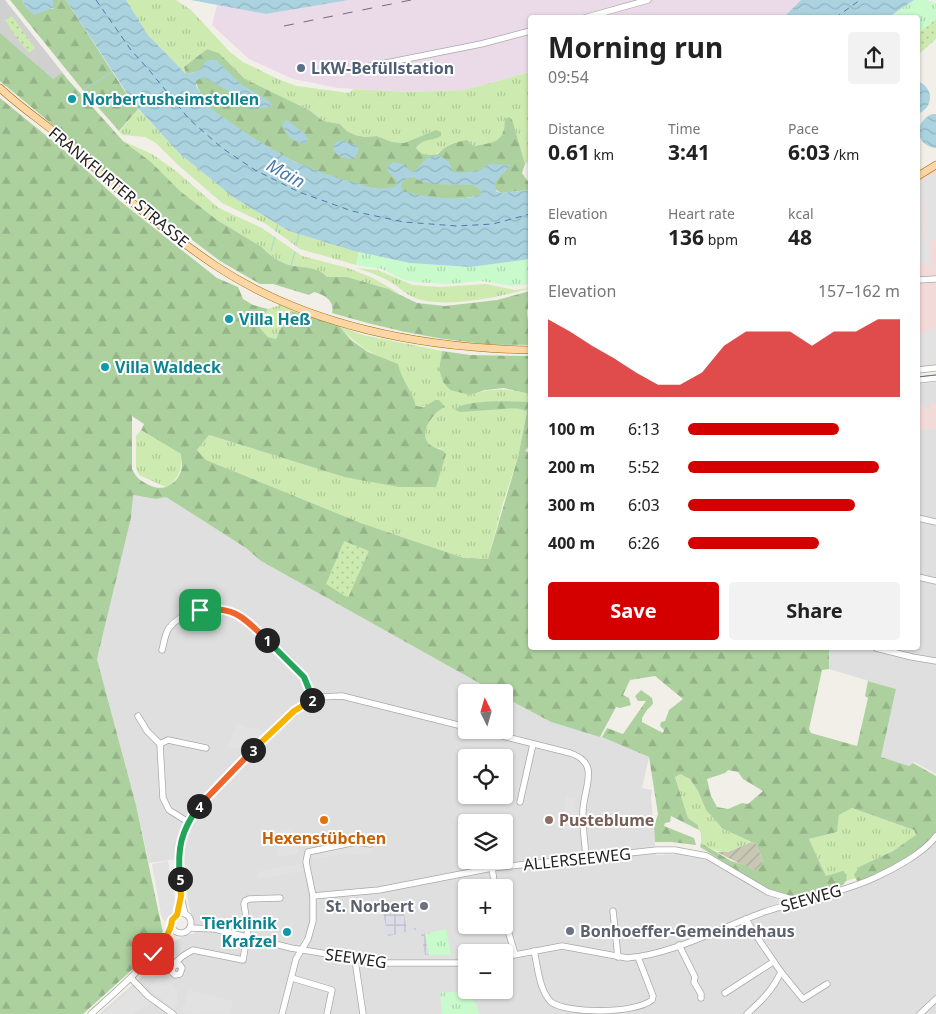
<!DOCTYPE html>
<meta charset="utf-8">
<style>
:root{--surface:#fff;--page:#f2f2f2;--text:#222;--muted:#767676;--accent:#d40000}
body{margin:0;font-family:"Noto Sans",sans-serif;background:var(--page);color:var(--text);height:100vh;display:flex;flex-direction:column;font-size:19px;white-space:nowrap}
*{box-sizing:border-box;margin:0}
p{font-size:16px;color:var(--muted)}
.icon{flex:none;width:28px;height:28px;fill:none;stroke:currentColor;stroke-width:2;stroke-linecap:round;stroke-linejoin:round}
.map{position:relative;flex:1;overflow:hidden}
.side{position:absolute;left:528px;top:15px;width:392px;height:635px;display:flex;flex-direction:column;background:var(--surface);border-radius:5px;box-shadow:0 1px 4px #0004}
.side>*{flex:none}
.needle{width:32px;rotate:355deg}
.controls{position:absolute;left:458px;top:684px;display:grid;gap:10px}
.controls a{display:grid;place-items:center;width:55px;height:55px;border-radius:5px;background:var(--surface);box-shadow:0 1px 4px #0004;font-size:25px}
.pin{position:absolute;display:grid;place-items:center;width:42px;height:42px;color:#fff;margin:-21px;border-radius:10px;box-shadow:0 2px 8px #0006}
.km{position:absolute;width:25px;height:25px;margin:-12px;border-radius:50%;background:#222;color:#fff;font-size:14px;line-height:25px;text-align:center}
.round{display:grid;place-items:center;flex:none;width:52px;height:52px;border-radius:5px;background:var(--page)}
.summary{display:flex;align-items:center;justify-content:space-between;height:85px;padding:0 20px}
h1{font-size:28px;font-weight:700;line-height:38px}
.metrics{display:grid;grid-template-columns:repeat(3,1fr);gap:8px;height:85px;padding:5px 20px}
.metrics div{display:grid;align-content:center}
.metrics b{font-size:21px;font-weight:700}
.metrics small{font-size:14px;font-weight:400}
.metrics p{font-size:14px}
.chart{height:140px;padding:10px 20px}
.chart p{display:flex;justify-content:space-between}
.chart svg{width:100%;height:90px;margin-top:5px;fill:var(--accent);opacity:.7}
.cta{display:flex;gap:10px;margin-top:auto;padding:10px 20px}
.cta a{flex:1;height:58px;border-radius:5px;background:var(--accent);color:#fff;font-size:20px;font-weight:700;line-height:58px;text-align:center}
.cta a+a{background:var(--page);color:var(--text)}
ul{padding:0 20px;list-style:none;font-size:16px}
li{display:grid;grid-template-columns:80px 60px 1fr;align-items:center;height:38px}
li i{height:12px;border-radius:6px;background:var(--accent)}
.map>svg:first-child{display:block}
.residential{fill:#e0dfdf;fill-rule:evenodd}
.commercial{fill:#f2dad9}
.industrial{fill:#ebdbe8}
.religious{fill:#d0d0d0}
.construction{fill:url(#construction-furrows)}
.grass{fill:url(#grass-tufts)}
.forest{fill:url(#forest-firs);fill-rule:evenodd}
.park{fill:url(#park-tufts)}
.garden{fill:url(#garden-dots)}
.parking{fill:#e2e2e2}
.plaza{fill:url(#plaza-grid)}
.water{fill:url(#water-waves);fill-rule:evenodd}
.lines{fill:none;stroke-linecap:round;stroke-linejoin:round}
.stream{stroke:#aad3df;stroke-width:1}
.ferry{stroke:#4a7aab;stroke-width:1;stroke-dasharray:6 5;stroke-linecap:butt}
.minor-casing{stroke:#a9a9a9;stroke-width:7}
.major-casing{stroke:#a06b00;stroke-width:8}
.minor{stroke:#fff;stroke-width:5.5}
.major{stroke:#fcd6a4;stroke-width:7}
.tram{stroke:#707070;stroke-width:1}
.rail{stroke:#707070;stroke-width:1;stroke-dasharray:10 10;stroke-linecap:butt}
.split-1-casing{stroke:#fff;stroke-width:10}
.split-2-casing{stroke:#fff;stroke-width:10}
.split-3-casing{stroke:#fff;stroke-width:10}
.split-4-casing{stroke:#fff;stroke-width:10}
.split-5-casing{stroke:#fff;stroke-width:10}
.split-6-casing{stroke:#fff;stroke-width:10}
.split-1{stroke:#f0652b;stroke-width:6}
.split-2{stroke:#22a559;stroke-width:6}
.split-3{stroke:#f5b400;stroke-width:6}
.split-4{stroke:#f0652b;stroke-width:6}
.split-5{stroke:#22a559;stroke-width:6}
.split-6{stroke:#f5b400;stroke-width:6}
.service-dot{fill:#5c6f8a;stroke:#fff;stroke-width:2}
.culture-dot{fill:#0f9aa8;stroke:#fff;stroke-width:2}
.food-dot{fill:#e8710a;stroke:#fff;stroke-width:2}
.education-dot{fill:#8d6e63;stroke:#fff;stroke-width:2}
.worship-dot{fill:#6b7280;stroke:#fff;stroke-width:2}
.labels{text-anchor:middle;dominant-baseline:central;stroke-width:4;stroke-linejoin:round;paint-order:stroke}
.service-label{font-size:16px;font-weight:bold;fill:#4e5e75;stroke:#fff;text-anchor:start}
.culture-label{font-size:16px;font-weight:bold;fill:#0d838f;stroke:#fff;text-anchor:start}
.street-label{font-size:16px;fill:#222;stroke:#fff}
.education-label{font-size:16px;font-weight:bold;fill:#785e54;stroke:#fff;text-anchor:start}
.food-label{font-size:16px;font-weight:bold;fill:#c56008;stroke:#fff}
.worship-label{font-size:16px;font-weight:bold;fill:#5b616d;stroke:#fff;text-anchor:end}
.water-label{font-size:18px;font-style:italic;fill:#4a7aab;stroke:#fff}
</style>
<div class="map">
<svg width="936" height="1014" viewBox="0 0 936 1014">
<defs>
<pattern id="construction-furrows" width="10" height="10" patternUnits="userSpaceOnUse" patternTransform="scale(1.25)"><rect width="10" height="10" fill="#c7c7b4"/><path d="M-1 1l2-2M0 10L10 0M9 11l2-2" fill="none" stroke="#abab9a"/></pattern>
<pattern id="grass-tufts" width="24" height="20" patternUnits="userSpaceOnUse" patternTransform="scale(1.25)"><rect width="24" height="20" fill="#cdebb0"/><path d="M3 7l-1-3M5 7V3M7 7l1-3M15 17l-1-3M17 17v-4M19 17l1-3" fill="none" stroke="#b0c997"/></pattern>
<pattern id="forest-firs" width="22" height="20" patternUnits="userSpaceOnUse" patternTransform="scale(1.25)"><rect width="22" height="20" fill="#add19e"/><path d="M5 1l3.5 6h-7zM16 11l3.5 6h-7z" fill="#95b388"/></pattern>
<pattern id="park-tufts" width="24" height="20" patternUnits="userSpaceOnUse" patternTransform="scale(1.25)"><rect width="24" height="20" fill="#c8facc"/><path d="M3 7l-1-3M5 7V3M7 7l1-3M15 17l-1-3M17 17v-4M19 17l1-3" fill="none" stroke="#acd6af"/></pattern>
<pattern id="garden-dots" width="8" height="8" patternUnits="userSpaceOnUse" patternTransform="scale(1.25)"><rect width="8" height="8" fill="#cdebb0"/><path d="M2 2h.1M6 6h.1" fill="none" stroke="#b0c997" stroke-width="1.8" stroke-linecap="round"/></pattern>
<pattern id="plaza-grid" width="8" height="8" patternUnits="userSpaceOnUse" patternTransform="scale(1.25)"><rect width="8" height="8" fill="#dddde8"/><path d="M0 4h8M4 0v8" fill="none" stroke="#bdbdc7"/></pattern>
<pattern id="water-waves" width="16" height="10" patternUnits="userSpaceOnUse" patternTransform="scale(1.25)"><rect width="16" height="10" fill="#aad3df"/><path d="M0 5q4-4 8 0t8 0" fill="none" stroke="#92b5bf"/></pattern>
</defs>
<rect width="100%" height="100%" fill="#f2efe9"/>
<g class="residential">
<polygon points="936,382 936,774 914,762 909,766 881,757 896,689 829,669 829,648 918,648 918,384"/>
<path d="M 132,495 L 156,499 L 166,497 L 246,548 L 261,561 L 495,692 L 466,692 L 466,730 L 504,730 L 504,697 L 551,722 L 602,737 L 649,757 L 642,788 L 652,790 L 651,797 L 656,855 L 679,854 L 711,861 L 790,906 L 860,886 L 936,840 L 936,1014 L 99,1014 L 140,978 L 169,944 L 186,935 L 195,933 L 188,901 L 184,858 L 149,863 L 136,805 L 97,659 L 131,518 ZM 466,758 L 504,758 L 504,795 L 466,795 ZM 466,822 L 504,822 L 504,860 L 466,860 ZM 466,888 L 504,888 L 504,925 L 466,925 ZM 466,952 L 504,952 L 504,990 L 466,990 Z"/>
</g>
<g class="commercial">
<polygon points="936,169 936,365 918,367 918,181"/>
<polygon points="918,403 923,403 923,409 930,409 930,403 936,403 936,429 918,429"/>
</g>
<polygon class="industrial" points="349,0 801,0 784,17 530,18 530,72 464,90 409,92 338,88 293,79 249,59 212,25 217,5 266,14"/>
<polygon class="religious" points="0,0 5,0 66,77 5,86 0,81"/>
<polygon class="construction" points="751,842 756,844 763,861 761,866 754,871 717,852 728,852"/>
<g class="grass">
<path d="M 126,0 L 176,0 L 191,10 L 230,52 L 243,62 L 280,80 L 297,86 L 349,93 L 354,89 L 409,92 L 464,90 L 530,72 L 530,121 L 529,122 L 530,161 L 525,164 L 512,119 L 505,119 C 504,123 505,128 503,132 C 499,144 484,145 474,146 L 467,140 C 462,141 456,142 451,144 C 438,152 429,164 416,148 C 424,137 431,142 440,136 L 431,132 L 404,143 L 392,142 L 377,136 L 365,137 L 355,135 L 347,131 L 340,124 L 323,121 L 309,110 L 245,79 L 219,53 L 207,49 L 184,67 L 186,74 L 148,35 Z"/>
<polygon points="138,109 180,154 233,197 289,231 359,252 356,265 300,249 266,224 222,203 178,165 156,143 145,137 123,135 119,132"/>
<path d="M 123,141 L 152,154 L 176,171 L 219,208 L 262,228 L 302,256 L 348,268 L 373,278 L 399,293 L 347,277 L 327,277 C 317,266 302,268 289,265 C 279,262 269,255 262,247 L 217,220 L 180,191 L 151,162 Z"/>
<path d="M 356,268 L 377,270 L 413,285 L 440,287 L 486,284 L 515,290 L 530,288 C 502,297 443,309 415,298 C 407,295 402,290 395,285 C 384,277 369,272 356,268 Z"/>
<polygon points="283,304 294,309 289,313 276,339 268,337 260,328 261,320 268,309"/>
<path d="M 339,326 L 363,335 L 442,351 L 439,369 L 470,395 C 491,388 509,388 530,394 L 528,402 L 494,403 L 527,410 L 518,457 L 503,503 L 488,559 L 464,558 L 361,523 L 206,460 L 197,450 L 209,435 L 344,477 L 442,449 C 439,448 433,448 431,446 C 416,436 434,411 444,407 L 416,406 C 412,390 402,381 398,365 C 372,354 359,348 339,326 Z"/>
<path d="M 141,430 L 181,454 C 182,471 179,476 168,488 L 139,475 L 136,468 L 136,436 Z"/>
<path d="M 680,774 L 690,779 L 698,791 L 706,810 L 723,829 L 751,842 C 727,853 724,857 701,843 L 701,834 L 698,825 L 688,818 L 675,776 Z"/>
<polygon points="852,808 914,830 916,836 855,875 856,878 846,881 847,875 826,876 809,839 837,832 839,815"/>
</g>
<g class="forest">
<polygon points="10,0 22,0 26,8 53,9 53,0 66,0 124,90 138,109 119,131 82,89"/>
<path d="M 0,33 L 53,79 L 62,73 L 123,141 L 151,162 L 180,191 L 217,220 L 262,247 C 269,255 279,262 289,265 C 302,268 318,266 327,277 L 347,277 L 388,289 L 417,303 L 445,306 L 497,300 L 530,291 L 530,308 L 527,310 C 527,317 528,321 530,327 C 531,332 530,340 530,345 C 512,345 494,345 476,343 C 427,338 379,327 332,313 C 335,300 324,295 314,292 L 309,295 L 273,284 L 260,284 L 220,261 L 121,186 L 83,150 L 0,81 Z"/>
<path d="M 207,49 L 219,53 L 245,79 L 309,110 L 323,121 L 340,124 L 347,131 L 355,135 L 365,137 L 377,136 L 392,142 L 404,143 L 436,130 L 441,132 L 441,136 C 431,142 425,137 416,148 C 422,156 428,156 438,154 C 446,145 455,142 467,140 L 474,146 C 484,144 499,144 503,132 C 505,128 504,123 505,119 L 509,117 L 512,119 L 525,164 L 522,173 L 529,183 L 529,190 L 501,193 L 475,176 L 421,168 L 399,180 L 396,189 C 345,194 275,153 234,126 C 226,120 215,115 209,108 C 203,100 199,90 195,81 L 199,71 L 186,74 L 184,67 Z"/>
<path d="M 0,98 L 71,156 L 120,201 L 217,278 L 238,287 L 243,299 L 253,305 L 268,309 L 261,320 L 260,328 L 268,337 L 276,339 L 289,312 L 292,311 L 339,326 L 351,340 L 368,352 L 398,364 C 402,381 412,390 416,406 L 424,407 L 435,400 L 439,400 L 445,407 C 434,411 418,433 429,444 C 434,449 441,448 446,454 L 436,487 L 399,487 L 344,477 L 209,435 L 197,450 L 206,460 L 361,523 L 464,558 L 488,559 L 518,457 L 527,411 L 516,408 L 460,412 L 455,410 C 462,399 514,401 528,402 L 530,399 L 530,444 L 525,451 L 530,453 L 530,648 L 829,648 L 829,669 L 822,670 L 809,729 L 811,733 L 857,746 L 868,698 L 865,696 L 868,681 L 896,689 L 881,757 L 909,766 L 913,763 L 936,776 L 936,838 C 915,852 882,879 857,881 L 854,875 L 859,867 L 893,851 L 916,835 L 914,830 L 852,808 L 839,815 L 837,832 L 809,839 L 826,876 L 843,871 L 847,875 L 846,881 L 843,885 L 807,896 L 789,896 L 770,891 L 700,847 L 701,843 L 731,861 L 747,866 L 754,871 L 761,866 L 763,861 L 756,844 L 723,829 L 706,810 L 698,791 L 690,779 L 680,774 L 675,777 L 688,818 L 698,825 L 699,830 L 671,816 L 670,822 L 665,823 L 664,826 L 694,838 L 696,845 L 671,842 L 655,842 L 654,827 L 658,814 L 649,757 L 602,737 L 607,728 L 623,734 L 646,701 L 638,701 L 635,696 L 641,690 L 652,698 L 653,704 L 647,710 L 642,718 L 642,722 L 663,733 L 664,730 L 660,726 L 661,722 L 665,721 L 669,710 L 683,699 L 655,676 L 630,680 L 623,695 L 629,698 L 631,705 L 620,708 L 616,707 L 600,737 L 551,722 L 504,697 L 504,692 L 495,692 L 261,561 L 246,548 L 166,497 L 156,499 L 133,495 L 131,518 L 97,659 L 136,805 L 163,933 L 155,941 L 134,968 L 83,1014 L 0,1014 ZM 132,416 L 144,424 L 141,430 L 181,454 C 181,458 182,463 182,466 C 180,483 164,493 149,485 C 141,481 136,478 132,469 ZM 728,770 L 738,772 L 743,779 L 763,791 L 748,804 L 742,803 L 728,809 L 717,807 L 711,796 L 707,779 L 725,773 Z"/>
<path d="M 414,176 L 475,183 L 484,191 C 480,197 473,196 466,198 C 443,201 423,197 401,191 L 400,186 L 401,179 Z"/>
<polygon points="442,351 470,355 530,356 530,394 504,388 485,390 470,395 450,390 443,382 439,369"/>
</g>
<g class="park">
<polygon points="914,0 926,0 936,3 936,19 918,34 918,18 889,18"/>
<polygon points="359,252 410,263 470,267 530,259 530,284 511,286 482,281 448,284 415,282 401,279 382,269 356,265"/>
<polygon points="446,929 451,955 429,955 425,934"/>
<path d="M 464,991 C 472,996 478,1005 479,1014 L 442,1014 L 440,993 Z"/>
</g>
<g class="garden">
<polygon points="12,16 35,48 29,53 15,36 5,20"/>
<polygon points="936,19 936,39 918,55 918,34"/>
<polygon points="344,541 369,551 348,598 326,584"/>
</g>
<g class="parking">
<polygon points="932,174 936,177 936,240 928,241 924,204 918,193 918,183"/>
<polygon points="918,196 922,204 927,241 918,242"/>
<polygon points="929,242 931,267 926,267 926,262 918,262 918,243"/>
<polygon points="936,327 936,364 918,365 918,333 931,331 931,328"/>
<polygon points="236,724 266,732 248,749 228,748"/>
<polygon points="566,796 576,798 574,818 579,818 580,829 565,831 566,819 563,813"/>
<polygon points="292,828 293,831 295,831 299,853 279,857 275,831"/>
<polygon points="368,832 373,852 352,856 349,853 312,860 311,853 319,852 318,843"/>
<polygon points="168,861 177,910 171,920 164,921 161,915 152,864"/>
<polygon points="300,864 302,871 258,879 257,872"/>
<polygon points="159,977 170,981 177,990 178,1000 174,1010 149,988"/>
<polygon points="136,985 151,1002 134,1014 103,1014"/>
<polygon points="189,990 233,1001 231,1014 182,1013"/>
</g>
<polygon class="plaza" points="403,908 407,930 423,926 429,955 425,955 420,929 388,936 383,913"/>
<g class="water">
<polygon points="22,0 53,0 53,8 34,15 26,8"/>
<path d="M 66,0 L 126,0 L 148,35 L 186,74 L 199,71 L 206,61 L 215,59 L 242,85 L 269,101 L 272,105 L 265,108 L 252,109 L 230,92 L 203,77 L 196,81 L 196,86 L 210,108 L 250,136 L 295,162 L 334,177 L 377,189 L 396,187 L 397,181 L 388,171 L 388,167 L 393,162 L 403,164 L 412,172 C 419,169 419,166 424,161 C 430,154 445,155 449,163 C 451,165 451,168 452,171 L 461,173 L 480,170 L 488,164 L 511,165 L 495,182 L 496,191 L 501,193 L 530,190 L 530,259 L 470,267 L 410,263 L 354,251 L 289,231 L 233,197 L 180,154 L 134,104 ZM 414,177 L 418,180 L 431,184 L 473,185 L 479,189 L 482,193 C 467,204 421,196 403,191 C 398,182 405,178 414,177 Z"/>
<polygon points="191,0 349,0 266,14"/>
<polygon points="801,0 914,0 889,17 784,17"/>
<path d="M 918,81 C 934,88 934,107 918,114 Z"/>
<path d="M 932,114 L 936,114 L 936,148 C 915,146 913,122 932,114 Z"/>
<path d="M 287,120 L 305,134 L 308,140 L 305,143 C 289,141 289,137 282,124 Z"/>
<path d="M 342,140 L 357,146 L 359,150 L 354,159 C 345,158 338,158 333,149 L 335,143 Z"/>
</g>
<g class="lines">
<g class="stream">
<polyline points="83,90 112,72"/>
<polyline points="74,97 79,93"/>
<polyline points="276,231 278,224"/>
<polyline points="296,246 299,234"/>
<polyline points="271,251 275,237"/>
<polyline points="291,266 295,252"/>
</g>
<g class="ferry">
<polyline points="96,0 131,50 149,70 189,119 222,148 255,170 299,192 352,211 404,222 457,226 493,224 530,214"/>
<polyline points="835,18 860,0"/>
</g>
<g class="minor-casing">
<g id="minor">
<polyline points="584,18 648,0"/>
<polyline points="359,72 366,67 481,44 530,31"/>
<polyline points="918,280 936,279"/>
<polyline points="918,370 936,368"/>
<polyline points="918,380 936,378"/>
<polyline points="918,518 936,522"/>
<polyline points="918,577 936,581"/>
<polyline points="876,648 912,657 936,661"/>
<path d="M 162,650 C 164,643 165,633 169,628 C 180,613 213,604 230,611 C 246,618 294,662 305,678 C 309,684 311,692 313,699"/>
<polyline points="138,716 147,731 160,744"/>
<path d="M 479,730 L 570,753 C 601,763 584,787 583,810 C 582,825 585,842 586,857"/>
<polyline points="520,802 533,744"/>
<polyline points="188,822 169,810 163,798 160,744 168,740 206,748"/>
<polyline points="492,868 495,888"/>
<polyline points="313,896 379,890 492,868 657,850 675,850 707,856 768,892 788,898 802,900"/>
<polyline points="613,911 618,957"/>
<circle cx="181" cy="923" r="10"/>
<polyline points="185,914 181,896 178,863 180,842 188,822 209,795 274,731 305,703 319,697 342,696 466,727"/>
<polyline points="504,917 515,954"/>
<path d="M 746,919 L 753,931 L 781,972 C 772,991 762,1000 747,1014"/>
<polyline points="190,928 215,929 291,948 382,963 466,963"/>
<polyline points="679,945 695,977 694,982 701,994 701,998"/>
<path d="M 534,951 C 538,967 539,990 551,1002 C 567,1014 635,1014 652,1000 L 653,996 L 638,957"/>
<path d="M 504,957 L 562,946 L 627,958 C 672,955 722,927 764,912 C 800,900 839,894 874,878 C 892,870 924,853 936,836"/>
<polyline points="355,960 363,1014"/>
<path d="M 176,965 L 180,965 L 182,968 L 180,974 L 175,975 L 172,972 C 173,961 184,955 193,950 L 243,960 L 248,929 L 244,904 L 245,901 L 249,899 L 280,898"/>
<polyline points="781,972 803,999 827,984"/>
<polyline points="131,978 148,996 173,1014"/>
<polyline points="292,978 332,990 327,1014"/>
<polyline points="725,993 773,962"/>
<path d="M 91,1014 C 121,987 151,962 172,927"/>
<polyline points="282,1014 296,959 308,939 313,921 313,896 306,862 308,852 356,842 370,844"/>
<polyline points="920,1014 936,999"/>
</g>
</g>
<g class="major-casing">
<g id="major">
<path d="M 0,88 C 22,109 48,125 70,145 C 89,162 107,180 126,197 C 154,222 185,245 216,266 C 307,326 422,348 530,350"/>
<polyline points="918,176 936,165"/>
</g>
</g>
<use href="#minor" class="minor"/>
<use href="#major" class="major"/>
<polyline class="tram" points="918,377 936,375"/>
<polyline class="rail" points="284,26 411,0"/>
</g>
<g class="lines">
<g class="split-1-casing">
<path id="split-1" d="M 200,610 C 235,606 243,617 267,640"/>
</g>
<g class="split-2-casing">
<polyline id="split-2" points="267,640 304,677 313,699 312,700"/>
</g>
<g class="split-3-casing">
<polyline id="split-3" points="253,750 294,711 312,700"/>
</g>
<g class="split-4-casing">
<polyline id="split-4" points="199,806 253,750"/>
</g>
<g class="split-5-casing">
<path id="split-5" d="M 180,879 C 177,848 181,831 199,806"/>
</g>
<g class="split-6-casing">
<path id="split-6" d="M 153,954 C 161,944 171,933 172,920 L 177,915 L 181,896 L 180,879"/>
</g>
<use href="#split-1" class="split-1"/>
<use href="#split-2" class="split-2"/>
<use href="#split-3" class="split-3"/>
<use href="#split-4" class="split-4"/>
<use href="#split-5" class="split-5"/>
<use href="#split-6" class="split-6"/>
</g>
<circle class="service-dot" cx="301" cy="68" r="5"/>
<g class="culture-dot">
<circle cx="72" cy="99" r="5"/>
<circle cx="229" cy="319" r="5"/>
<circle cx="105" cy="367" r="5"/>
<circle cx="287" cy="932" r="5"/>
</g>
<circle class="food-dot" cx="324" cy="820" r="5"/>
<circle class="education-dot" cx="549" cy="820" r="5"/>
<g class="worship-dot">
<circle cx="424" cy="906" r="5"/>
<circle cx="570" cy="931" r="5"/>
</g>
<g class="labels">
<g class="service-label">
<text x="311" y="68">LKW-Befüllstation</text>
</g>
<g class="culture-label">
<text x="82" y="99">Norbertusheimstollen</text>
<text x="239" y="319">Villa Heß</text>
<text x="115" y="367">Villa Waldeck</text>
<text x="277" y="923" text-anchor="end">Tierklinik<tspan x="277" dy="18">Krafzel</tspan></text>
</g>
<g class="street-label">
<text transform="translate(119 187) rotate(40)">FRANKFURTER STRASSE</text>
<text transform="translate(577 859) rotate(-6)">ALLERSEEWEG</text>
<text transform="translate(811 898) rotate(-16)">SEEWEG</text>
<text transform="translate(356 958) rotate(8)">SEEWEG</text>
</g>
<g class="education-label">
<text x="559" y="820">Pusteblume</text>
</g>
<g class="food-label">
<text x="324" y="838">Hexenstübchen</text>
</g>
<g class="worship-label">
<text x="414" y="906">St. Norbert</text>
<text x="580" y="931" text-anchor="start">Bonhoeffer-Gemeindehaus</text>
</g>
<g class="water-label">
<text transform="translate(286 173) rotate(29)">Main</text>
</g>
</g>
</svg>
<div class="controls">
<a><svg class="needle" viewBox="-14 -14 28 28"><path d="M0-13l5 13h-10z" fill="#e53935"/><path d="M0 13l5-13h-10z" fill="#767676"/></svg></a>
<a><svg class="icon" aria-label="locate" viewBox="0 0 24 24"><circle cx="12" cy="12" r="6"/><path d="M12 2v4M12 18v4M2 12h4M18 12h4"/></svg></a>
<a><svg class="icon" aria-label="layers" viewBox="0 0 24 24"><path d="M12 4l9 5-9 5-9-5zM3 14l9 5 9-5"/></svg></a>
<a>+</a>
<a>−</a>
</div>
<div class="pin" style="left:200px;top:610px;background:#1e9e55"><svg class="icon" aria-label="arrive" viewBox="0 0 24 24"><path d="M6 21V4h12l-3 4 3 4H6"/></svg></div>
<div class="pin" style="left:153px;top:954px;background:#d93025"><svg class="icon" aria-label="check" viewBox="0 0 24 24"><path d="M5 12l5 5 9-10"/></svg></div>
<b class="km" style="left:267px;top:640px">1</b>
<b class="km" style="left:312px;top:700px">2</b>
<b class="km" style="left:253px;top:750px">3</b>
<b class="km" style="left:199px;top:806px">4</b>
<b class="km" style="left:180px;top:879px">5</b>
<section class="side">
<div class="summary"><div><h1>Morning run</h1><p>09:54</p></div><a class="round"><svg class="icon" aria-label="share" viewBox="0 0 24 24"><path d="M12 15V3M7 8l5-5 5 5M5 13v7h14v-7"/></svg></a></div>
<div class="metrics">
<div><p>Distance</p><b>0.61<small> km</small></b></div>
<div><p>Time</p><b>3:41</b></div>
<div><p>Pace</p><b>6:03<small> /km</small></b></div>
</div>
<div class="metrics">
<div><p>Elevation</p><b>6<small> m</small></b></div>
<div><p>Heart rate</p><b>136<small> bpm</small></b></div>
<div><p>kcal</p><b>48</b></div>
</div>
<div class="chart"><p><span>Elevation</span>157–162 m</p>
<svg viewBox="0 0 160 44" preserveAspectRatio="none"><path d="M0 44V6L10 12L20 19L30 25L40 32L50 38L60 38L70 32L80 19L90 12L100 12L110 12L120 19L130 12L140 12L150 6L160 6V44z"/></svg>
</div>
<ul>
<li><b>100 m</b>6:13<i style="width:71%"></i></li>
<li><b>200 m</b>5:52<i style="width:90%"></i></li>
<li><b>300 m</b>6:03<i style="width:79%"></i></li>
<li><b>400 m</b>6:26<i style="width:62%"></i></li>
</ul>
<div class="cta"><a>Save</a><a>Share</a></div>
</section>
</div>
